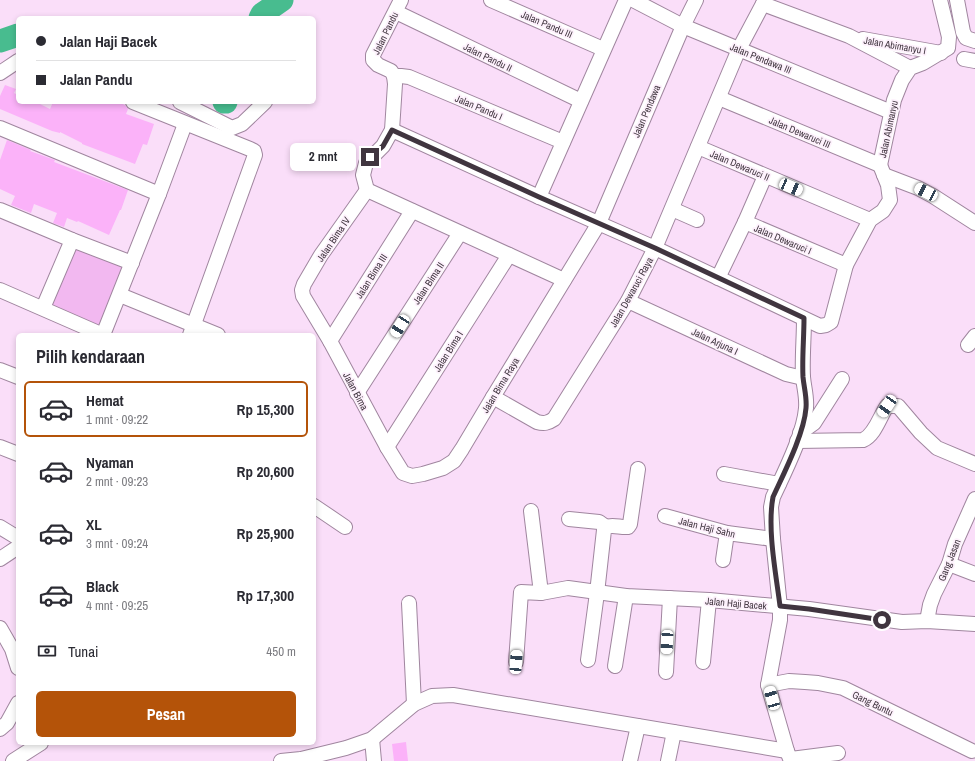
<!DOCTYPE html>
<html lang="id">
<meta charset="utf-8">
<style>
body{margin:0;font-family:"Archivo Narrow",sans-serif;background:#f7f7f7;color:#2b2b33;height:100vh;display:flex;flex-direction:column;font-size:15px;white-space:nowrap}
*{box-sizing:border-box;margin:0}
p{font-size:13px;color:#7c7c81}
.icon{flex:none;width:22px;height:22px;fill:none;stroke:currentColor;stroke-width:2;stroke-linecap:round;stroke-linejoin:round}
.map{position:relative;flex:1;overflow:hidden}
.panel{position:absolute;left:16px;top:333px;width:300px;height:412px;display:flex;flex-direction:column;background:#fff;border-radius:6px;box-shadow:0 2px 6px #0003}
.panel>*{flex:none}
.guide{position:absolute;left:16px;top:16px;width:300px;height:88px;border-radius:6px;box-shadow:0 2px 6px #0003;display:grid;align-content:center;height:88px;padding:0 20px;background:#fff}
.end{position:absolute;width:18px;height:18px;margin:-9px;border:5px solid #40353f;background:#fff;box-shadow:0 0 0 2px #fff}
.from{border-radius:50%}
.bubble{position:absolute;height:28px;border-radius:6px;background:#fff;box-shadow:0 2px 6px #0003;font-size:13px;font-weight:700;line-height:28px;text-align:center}
.car{position:absolute;width:12px;height:24px;margin:-12px -6px;border-radius:5px;box-shadow:0 0 3px 1px #0007;background:linear-gradient(#fff 24%,#345 0 40%,#fff 0 76%,#345 0 86%,#fff 0)}
.guide b{display:flex;align-items:center;gap:14px;height:38px;font-size:15px}
.guide b+b{border-top:1px solid #e1e1e2}
.guide i{width:10px;height:10px;background:#2b2b33}
ul{padding:0;list-style:none}
li{display:flex;align-items:center;gap:12px;height:56px;margin:0 8px 6px;padding:0 12px;border:2px solid transparent;border-radius:6px}
li div{flex:1}
li b{display:block;font-size:15px}
li em{font-style:normal;font-weight:700}
li.active{border-color:#b45309}
li>.icon{width:36px;height:36px;stroke-width:1.5}
h2{padding:0 20px;font-size:18px;line-height:48px}
.pay{display:flex;align-items:center;gap:10px;height:44px;padding:0 20px;font-size:15px}
.pay p{margin-inline-start:auto}
.action{display:flex;gap:8px;margin-top:auto;padding:8px 20px}
.action a{flex:1;height:46px;border-radius:6px;background:#b45309;color:#fff;font-size:16px;font-weight:700;line-height:46px;text-align:center}
.map>svg:first-child{display:block}
.green{fill:#f2b8f0}
.lines{fill:none;stroke-linecap:round;stroke-linejoin:round}
.river{stroke:#48bc8f;stroke-width:23}
.building{fill:#fbb2f9}
.street-casing{stroke:#a0869f;stroke-width:16}
.street{stroke:#fff;stroke-width:14}
.route{stroke:#40353f;stroke-width:5}
.labels{text-anchor:middle;stroke-width:3.5;stroke-linejoin:round;paint-order:stroke}
.street-label{font-size:10px;fill:#40353f;stroke:#fdf1fc}
</style>
<div class="map">
<svg width="975" height="761" viewBox="0 0 975 761">
<rect width="100%" height="100%" fill="#fadef9"/>
<polygon class="green" points="74,245 125,265 100,330 48,306"/>
<g class="lines">
<g class="river">
<polyline points="260,18 262,14 282,0"/>
<polyline points="0,41 18,35"/>
<polyline points="224,102 226,102"/>
</g>
</g>
<g class="building">
<polygon points="5,85 16,89 14,93 18,95 18,102 36,102 50,109 53,102 118,102 125,105 128,109 126,114 154,124 147,145 143,144 135,164 82,144 82,143 60,132 60,133 52,131 0,109 0,96"/>
<polygon points="7,140 31,150 30,151 55,160 54,162 128,190 121,210 120,210 109,235 78,221 77,222 67,218 64,227 53,223 57,213 34,204 31,213 11,205 15,196 0,189 0,160"/>
<polygon points="406,742 408,761 394,761 392,744"/>
</g>
<g class="lines">
<defs>
<g id="street">
<polyline points="491,0 603,49"/>
<polyline points="633,0 683,26 891,112"/>
<polyline points="957,0 963,32 966,38 975,41"/>
<polyline points="763,4 849,36 910,68"/>
<polyline points="396,12 581,101"/>
<polyline points="863,39 941,53"/>
<polyline points="964,59 975,61"/>
<polyline points="0,73 18,61"/>
<polyline points="394,76 401,76 409,77 563,142"/>
<polyline points="719,98 880,165"/>
<polyline points="133,102 250,149 254,151 255,155 190,335"/>
<polyline points="180,102 232,128 242,124 265,102"/>
<polyline points="0,128 159,194"/>
<polyline points="392,130 539,197 655,248 820,326 826,325 831,322 846,265 870,220 883,211 890,200 888,185 880,165"/>
<polyline points="698,147 870,220"/>
<polyline points="880,165 894,100 902,80 910,68 923,63 948,48 949,37 940,0"/>
<polyline points="884,175 918,188 933,196 975,223"/>
<polyline points="765,176 745,222 846,265"/>
<polyline points="367,190 321,255 304,284 302,290 303,296 330,341 387,447 403,473 412,476 423,474 443,468 454,461 462,449 493,397 599,223 683,26 696,0"/>
<polyline points="367,190 363,175 366,163 383,146 392,130 395,84 394,76 391,71 378,65 373,60 373,55 401,0"/>
<polyline points="367,190 564,280"/>
<polyline points="539,197 626,0"/>
<polyline points="672,209 697,220"/>
<polyline points="0,210 72,240 132,263"/>
<polyline points="718,278 745,222"/>
<polyline points="0,290 103,335"/>
<polyline points="120,295 218,335"/>
<polyline points="628,301 786,374 803,378"/>
<polyline points="43,308 72,240"/>
<polyline points="103,335 159,194 185,124"/>
<polyline points="330,341 412,211"/>
<polyline points="968,345 975,336"/>
<polyline points="0,370 18,377"/>
<polyline points="357,393 460,233"/>
<path d="M493,397L537,422C544,424 548,423 554,419L628,301L655,248L739,49L765,0"/>
<polyline points="800,433 814,423 842,379"/>
<path d="M797,441L863,440C875,435 880,416 887,406H898L921,433L937,448L975,464"/>
<polyline points="0,447 18,454"/>
<polyline points="387,447 509,255"/>
<polyline points="724,474 779,484"/>
<polyline points="314,506 345,527"/>
<polyline points="531,511 541,593"/>
<polyline points="665,516 727,533 773,539"/>
<polyline points="569,519 599,522 606,527"/>
<polyline points="0,527 18,538"/>
<polyline points="0,559 18,547"/>
<polyline points="723,560 727,533"/>
<polyline points="949,564 975,574"/>
<polyline points="409,603 414,704"/>
<polyline points="927,621 930,605 934,594 949,564 955,544 975,499"/>
<polyline points="0,628 12,649 18,668"/>
<path d="M588,660L597,593L604,530L606,527C613,524 621,528 628,527L630,524L638,469"/>
<polyline points="516,662 521,592 541,593 568,588 626,596 709,600 809,609 902,622 927,621 975,624"/>
<polyline points="703,662 709,600"/>
<polyline points="615,666 626,596"/>
<polyline points="666,672 670,598"/>
<polyline points="768,685 789,681 805,682 818,683 843,688 972,751"/>
<polyline points="0,729 7,723 18,703"/>
<polyline points="372,739 374,761"/>
<polyline points="791,759 838,753"/>
<polyline points="13,761 41,743"/>
<polyline points="281,761 301,759 346,748 372,739 414,704 432,696 453,695 787,751"/>
<polyline points="630,761 638,726"/>
<polyline points="668,761 674,732"/>
<path d="M791,761L787,751L768,685L780,620V607L773,539L771,507L773,497C784,473 804,434 806,408C807,397 804,388 803,377C802,358 804,338 804,319"/>
</g>
</defs>
<use href="#street" class="street-casing"/>
<use href="#street" class="street"/>
</g>
<g class="lines">
<path class="route" d="M370,157L383,146L392,130L539,197L655,248L804,318C804,338 802,358 803,377C804,388 807,397 806,408C804,434 784,473 773,497C767,529 776,574 780,606L809,609L882,620"/>
</g>
<g class="labels">
<g class="street-label">
<text transform="translate(547 24) rotate(23)" y="4">Jalan Pandu III</text>
<text transform="translate(385 33) rotate(-64)" y="4">Jalan Pandu</text>
<text transform="translate(895 45) rotate(10)" y="4">Jalan Abimanyu I</text>
<text transform="translate(488 57) rotate(26)" y="4">Jalan Pandu II</text>
<text transform="translate(761 58) rotate(22)" y="4">Jalan Pendawa III</text>
<text transform="translate(479 107) rotate(23)" y="4">Jalan Pandu I</text>
<text transform="translate(646 111) rotate(-67)" y="4">Jalan Pendawa</text>
<text transform="translate(888 129) rotate(-78)" y="4">Jalan Abimanyu</text>
<text transform="translate(800 132) rotate(23)" y="4">Jalan Dewaruci III</text>
<text transform="translate(740 165) rotate(23)" y="4">Jalan Dewaruci II</text>
<text transform="translate(333 239) rotate(-56)" y="4">Jalan Bima IV</text>
<text transform="translate(783 239) rotate(23)" y="4">Jalan Dewaruci I</text>
<text transform="translate(371 276) rotate(-58)" y="4">Jalan Bima III</text>
<text transform="translate(428 283) rotate(-57)" y="4">Jalan Bima II</text>
<text transform="translate(631 292) rotate(-61)" y="4">Jalan Dewaruci Raya</text>
<text transform="translate(715 341) rotate(25)" y="4">Jalan Arjuna I</text>
<text transform="translate(448 351) rotate(-58)" y="4">Jalan Bima I</text>
<text transform="translate(500 385) rotate(-59)" y="4">Jalan Bima Raya</text>
<text transform="translate(356 391) rotate(62)" y="4">Jalan Bima</text>
<text transform="translate(707 527) rotate(14)" y="4">Jalan Haji Sahn</text>
<text transform="translate(949 560) rotate(-68)" y="4">Gang Jasan</text>
<text transform="translate(736 603) rotate(5)" y="4">Jalan Haji Bacek</text>
<text transform="translate(873 703) rotate(26)" y="4">Gang Buntu</text>
</g>
</g>
</svg>
<i class="end from" style="left:882px;top:620px"></i>
<i class="end" style="left:370px;top:157px"></i>
<div class="bubble" style="left:290px;top:143px;width:66px">2 mnt</div>
<i class="car" style="left:791px;top:187px;rotate:113deg"></i>
<i class="car" style="left:926px;top:192px;rotate:297deg"></i>
<i class="car" style="left:400px;top:326px;rotate:213deg"></i>
<i class="car" style="left:887px;top:406px;rotate:214deg"></i>
<i class="car" style="left:667px;top:642px;rotate:183deg"></i>
<i class="car" style="left:516px;top:662px;rotate:4deg"></i>
<i class="car" style="left:772px;top:698px;rotate:344deg"></i>
<div class="guide">
<b><i class="from"></i>Jalan Haji Bacek</b>
<b><i></i>Jalan Pandu</b>
</div>
<section class="panel">
<h2>Pilih kendaraan</h2>
<ul>
<li class="active"><svg class="icon" aria-label="car" viewBox="0 0 24 24"><path d="M5 17H2v-5l4-1 3-4h7l3 4 3 1v5h-3M9 17h6M6 11h13"/><circle cx="7" cy="17" r="2"/><circle cx="17" cy="17" r="2"/></svg><div><b>Hemat</b><p>1 mnt · 09:22</p></div><em>Rp 15,300</em></li>
<li><svg class="icon" aria-label="car" viewBox="0 0 24 24"><path d="M5 17H2v-5l4-1 3-4h7l3 4 3 1v5h-3M9 17h6M6 11h13"/><circle cx="7" cy="17" r="2"/><circle cx="17" cy="17" r="2"/></svg><div><b>Nyaman</b><p>2 mnt · 09:23</p></div><em>Rp 20,600</em></li>
<li><svg class="icon" aria-label="car" viewBox="0 0 24 24"><path d="M5 17H2v-5l4-1 3-4h7l3 4 3 1v5h-3M9 17h6M6 11h13"/><circle cx="7" cy="17" r="2"/><circle cx="17" cy="17" r="2"/></svg><div><b>XL</b><p>3 mnt · 09:24</p></div><em>Rp 25,900</em></li>
<li><svg class="icon" aria-label="car" viewBox="0 0 24 24"><path d="M5 17H2v-5l4-1 3-4h7l3 4 3 1v5h-3M9 17h6M6 11h13"/><circle cx="7" cy="17" r="2"/><circle cx="17" cy="17" r="2"/></svg><div><b>Black</b><p>4 mnt · 09:25</p></div><em>Rp 17,300</em></li>
</ul>
<div class="pay"><svg class="icon" aria-label="cash" viewBox="0 0 24 24"><path d="M3 7h18v10H3z"/><circle cx="12" cy="12" r="2"/></svg>Tunai<p>450 m</p></div>
<div class="action"><a>Pesan</a></div>
</section>
</div>
